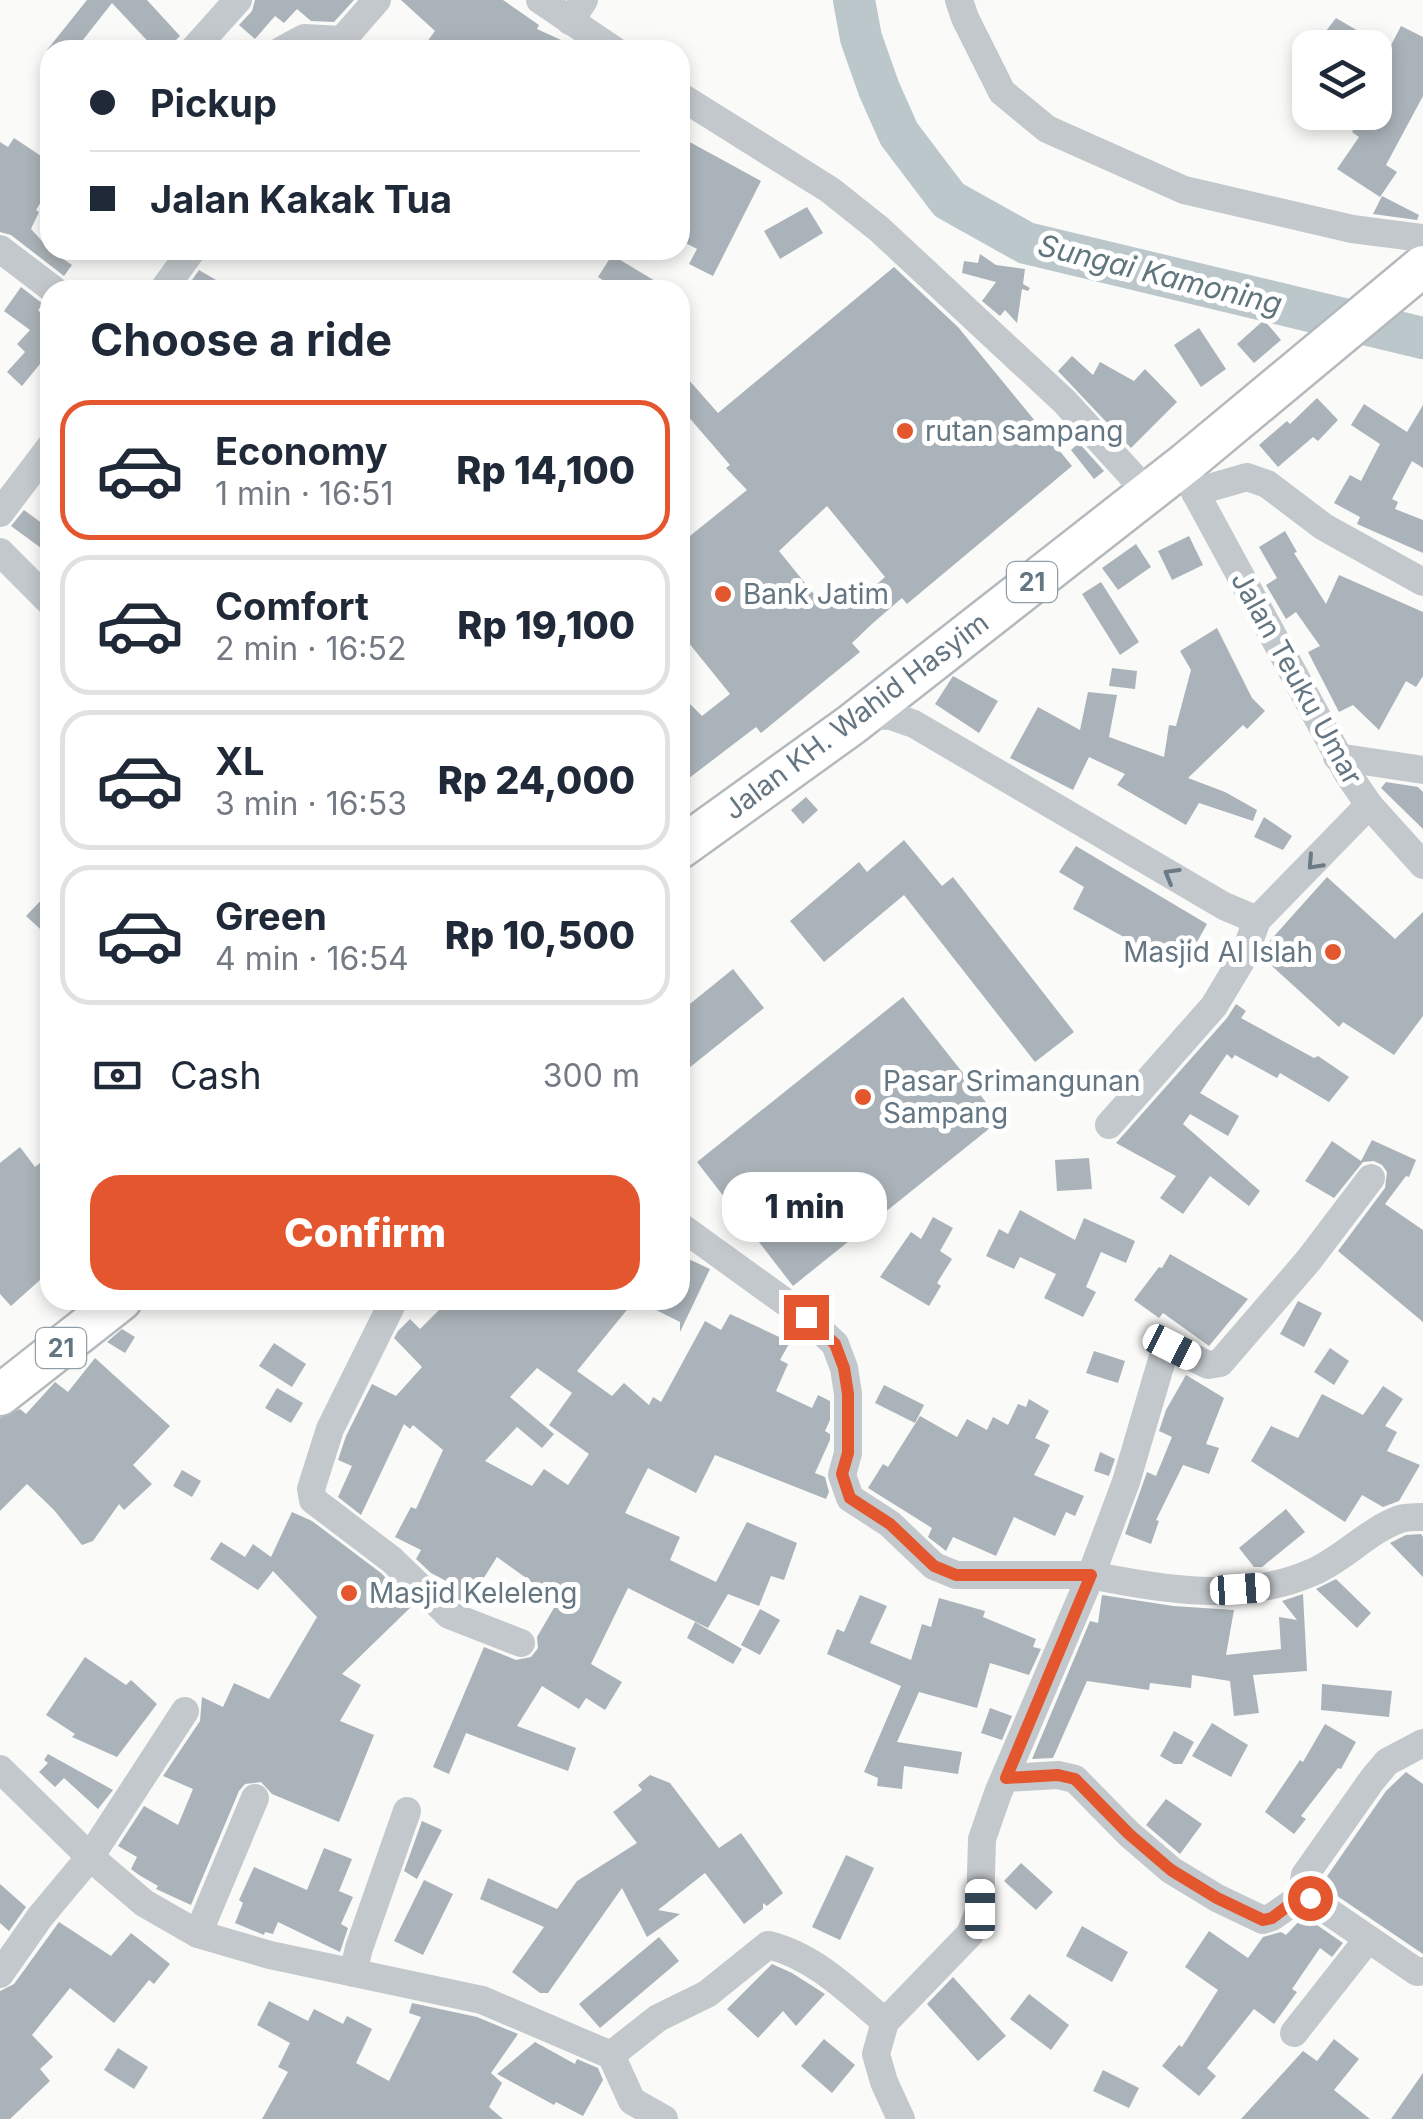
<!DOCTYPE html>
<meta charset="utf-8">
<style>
body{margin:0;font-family:Inter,sans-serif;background:#f2f2f3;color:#1f2937;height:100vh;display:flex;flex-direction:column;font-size:38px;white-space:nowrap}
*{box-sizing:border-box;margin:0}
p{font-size:32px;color:#747a83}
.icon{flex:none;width:55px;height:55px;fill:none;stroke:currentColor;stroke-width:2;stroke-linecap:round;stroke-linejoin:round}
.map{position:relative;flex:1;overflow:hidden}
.side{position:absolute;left:40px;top:280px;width:650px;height:1030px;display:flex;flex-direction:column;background:#fff;border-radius:30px;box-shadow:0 5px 15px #0003}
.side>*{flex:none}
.guide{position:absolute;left:40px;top:40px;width:650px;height:220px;border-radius:30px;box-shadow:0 5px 15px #0003;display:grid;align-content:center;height:220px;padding:0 50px;background:#fff}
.controls{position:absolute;left:1292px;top:30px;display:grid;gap:20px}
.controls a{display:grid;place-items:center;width:100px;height:100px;border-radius:20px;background:#fff;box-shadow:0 5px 15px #0003;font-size:50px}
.end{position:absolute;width:45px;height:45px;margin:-22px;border:12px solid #e4572e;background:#fff;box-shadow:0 0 0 5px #fff}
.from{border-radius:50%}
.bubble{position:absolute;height:70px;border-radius:30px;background:#fff;box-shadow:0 5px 15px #0003;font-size:32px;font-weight:800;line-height:70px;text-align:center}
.car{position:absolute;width:30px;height:60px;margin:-30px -15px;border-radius:12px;box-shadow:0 0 8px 2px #0007;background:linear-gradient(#fff 24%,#345 0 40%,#fff 0 76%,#345 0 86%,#fff 0)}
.guide b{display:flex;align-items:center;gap:35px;height:95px;font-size:38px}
.guide b+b{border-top:2px solid #e0e1e3}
.guide i{width:25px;height:25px;background:#1f2937}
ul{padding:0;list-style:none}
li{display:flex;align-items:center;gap:30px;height:140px;margin:0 20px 15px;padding:0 30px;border:5px solid #e0e1e3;border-radius:30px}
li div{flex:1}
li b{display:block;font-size:38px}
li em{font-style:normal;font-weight:800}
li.on{border-color:#e4572e}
li>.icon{width:90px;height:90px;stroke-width:1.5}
h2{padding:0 50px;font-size:45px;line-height:120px}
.pay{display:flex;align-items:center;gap:25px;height:110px;padding:0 50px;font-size:38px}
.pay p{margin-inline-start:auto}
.primary-button{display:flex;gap:20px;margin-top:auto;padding:20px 50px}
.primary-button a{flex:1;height:115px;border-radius:30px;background:#e4572e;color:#fff;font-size:40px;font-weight:800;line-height:115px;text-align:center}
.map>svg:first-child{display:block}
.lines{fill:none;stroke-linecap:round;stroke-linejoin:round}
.river{stroke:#bbc7cb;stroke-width:42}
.building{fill:#aab3b9;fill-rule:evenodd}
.highway-casing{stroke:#b4b9bd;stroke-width:45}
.minor{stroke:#c3c8cc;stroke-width:28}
.highway{stroke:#fff;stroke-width:40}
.oneway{stroke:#6a7a87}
.route{stroke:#e4572e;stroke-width:12}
.poi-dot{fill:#e4572e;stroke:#fff;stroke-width:4}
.labels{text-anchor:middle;stroke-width:10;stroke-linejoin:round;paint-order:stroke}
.shield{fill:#fff;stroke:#939fa8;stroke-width:2.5}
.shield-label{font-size:25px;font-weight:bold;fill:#657683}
.poi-label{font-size:28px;fill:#657683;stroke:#fff;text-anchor:start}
.street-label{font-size:28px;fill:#657683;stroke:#fff}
.water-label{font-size:30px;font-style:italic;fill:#60757c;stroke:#fff}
</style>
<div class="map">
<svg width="1423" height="2119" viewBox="0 0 1423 2119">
<rect width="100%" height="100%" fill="#fafaf8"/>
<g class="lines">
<polyline class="river" points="854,0 861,38 879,89 899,134 949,200 1026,243 1423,338"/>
</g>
<g class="building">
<polygon points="87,0 147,0 180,36 166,50 156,50 112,3 75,50 47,50"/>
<polygon points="255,0 354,0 334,22 311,21 297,9 284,23 275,16 255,39 239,25 252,11"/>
<polygon points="401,0 503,0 539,25 537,29 583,50 421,50 435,31"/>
<polygon points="1336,18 1389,49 1401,26 1423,37 1423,96 1386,165 1397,172 1380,197 1337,169 1359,137 1352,132 1365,112 1375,112 1375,48 1313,48"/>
<polygon points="14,138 50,162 50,187 36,210 39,212 31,229 50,250 72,265 64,276 11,235 0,232 0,142 8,147"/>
<polygon points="686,140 761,181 713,276 689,264 697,249 680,240 680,151"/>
<polygon points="1382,196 1419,215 1417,220 1373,214"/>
<polygon points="807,207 823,233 780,259 764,231"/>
<polygon points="980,254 996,265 1025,269 1023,284 1030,288 1028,291 1022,289 1017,323 1005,310 1000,316 982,301 996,282 962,273 964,261 978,263"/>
<polygon points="612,255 670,290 618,290 598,277"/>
<path d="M894,267L958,327L1072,466L907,604L902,598L873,623L852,643L860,652L761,733L756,727L680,785V694L702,716L730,694L680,632V544L747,490L726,468L730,465L680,407V370L718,413ZM827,506L885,577L857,601L844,586L822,604L779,551Z"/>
<polygon points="199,270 233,290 185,290"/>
<polygon points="21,287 43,304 38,310 43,315 50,307 50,373 40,364 22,386 7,372 25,352 17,344 30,330 4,311"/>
<polygon points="1264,320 1281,340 1254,363 1237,344"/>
<polygon points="1199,328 1226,369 1201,387 1174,345"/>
<polygon points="1072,356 1093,375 1100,362 1134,381 1145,369 1177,402 1131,448 1058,371"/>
<polygon points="1317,398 1338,420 1318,441 1313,437 1278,467 1259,445 1287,421 1290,424"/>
<polygon points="1364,404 1407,432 1423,405 1423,468 1412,461 1392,499 1398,502 1395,509 1423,520 1423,553 1357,524 1360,517 1334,503 1350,475 1361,481 1380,444 1351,425"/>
<polygon points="1079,443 1104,471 1094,479 1071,450"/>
<polygon points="24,510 50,529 50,535 41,548 11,526"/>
<polygon points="1285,531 1297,552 1294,553 1326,604 1339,575 1423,612 1423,676 1416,687 1406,681 1379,730 1353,705 1339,712 1308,652 1320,646 1296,612 1286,619 1266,585 1277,578 1259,547"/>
<polygon points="1189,536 1203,565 1172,580 1158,551"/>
<polygon points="1136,544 1151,567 1118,590 1102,568"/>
<polygon points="1101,582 1139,642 1120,655 1082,594"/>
<polygon points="1217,628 1252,698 1265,711 1247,729 1243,725 1188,778 1225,792 1257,810 1253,821 1199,803 1186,825 1117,785 1125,774 1089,757 1073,790 1010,758 1038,707 1080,730 1088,692 1117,695 1109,737 1164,757 1169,725 1176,726 1191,670 1180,651"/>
<polygon points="1112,668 1137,671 1135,689 1109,686"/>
<polygon points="953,676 998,701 979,733 935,704"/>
<polygon points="1386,782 1418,787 1423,792 1423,829 1381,788"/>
<polygon points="806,797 818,810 803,824 791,810"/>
<polygon points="1264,817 1292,836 1283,850 1254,837"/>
<polygon points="904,840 942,886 953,877 1074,1032 1035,1062 904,895 824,962 790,921 859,862 867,872"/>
<polygon points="1076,846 1207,924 1182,969 1073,909 1084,887 1059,872"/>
<polygon points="1327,877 1395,939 1423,912 1423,1016 1394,1055 1343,1022 1339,1027 1262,957 1267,944"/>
<polygon points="50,891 50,938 26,916"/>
<polygon points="733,969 764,1008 689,1068 680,1057 680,1012"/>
<polygon points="903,997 1000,1120 793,1286 697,1162"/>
<polygon points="1236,1004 1246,1011 1241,1018 1314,1058 1318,1056 1349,1077 1329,1102 1280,1073 1277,1078 1235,1055 1232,1059 1227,1054 1200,1093 1239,1116 1228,1136 1190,1114 1183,1124 1260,1191 1249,1206 1210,1176 1183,1214 1160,1198 1176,1176 1116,1143 1227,1018"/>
<polygon points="1372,1140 1416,1160 1409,1177 1406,1176 1385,1204 1423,1230 1423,1322 1338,1251 1385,1188 1387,1172 1382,1165 1374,1161 1363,1162 1334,1198 1305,1181 1332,1141 1361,1161"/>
<polygon points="20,1147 35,1167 50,1155 50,1271 11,1306 0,1294 0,1163"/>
<polygon points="1089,1158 1092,1189 1057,1191 1055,1160"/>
<polygon points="1020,1210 1075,1240 1084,1218 1135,1241 1126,1263 1101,1252 1086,1287 1096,1292 1083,1317 1044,1298 1056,1274 1020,1257 1014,1269 986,1256 999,1229 1008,1234"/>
<polygon points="933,1217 953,1228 940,1251 952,1259 937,1283 941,1286 929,1306 880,1277 911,1232 921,1239"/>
<polygon points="1170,1254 1248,1299 1209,1346 1163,1313 1159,1318 1134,1300 1159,1267 1162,1268"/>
<polygon points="680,1255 710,1269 680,1332 680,1322 636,1300 680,1300"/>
<path d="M449,1300H635L577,1371L612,1396L624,1383L649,1405L653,1397L661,1402L705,1321L721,1330L730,1314L790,1342L780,1360L788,1364L776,1391L812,1408L818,1395L830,1401V1420L825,1431L830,1434V1440L815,1473L825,1477L829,1492L826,1499L715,1455L696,1493L648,1468L625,1513L680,1537L670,1560L716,1582L747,1522L797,1543L784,1580L771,1576L759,1606L728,1594L708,1628L628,1588L591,1664L622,1682L605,1710L586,1698L579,1709L542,1686L517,1726L576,1748L568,1771L466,1733L449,1774L433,1767L484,1647L516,1660L531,1657L538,1648L537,1637L558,1601L497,1557L468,1603L459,1600L449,1591L452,1584L431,1573L416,1559L421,1550L395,1537L411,1507L416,1509L443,1450L413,1425L410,1429L404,1424L361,1515L338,1497L352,1466L338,1460L346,1436L372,1384L396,1396L422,1367L394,1338L398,1331L410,1319L420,1329ZM537,1368L572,1393L549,1425L589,1454L568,1485L544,1469L532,1486L485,1461L517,1427L542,1448L554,1434L510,1397Z"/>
<polygon points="1298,1301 1322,1313 1304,1347 1280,1334"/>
<polygon points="122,1329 135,1337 125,1353 107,1342"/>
<polygon points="274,1343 306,1364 292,1387 259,1366"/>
<polygon points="1330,1348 1349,1361 1334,1385 1314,1372"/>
<polygon points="1094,1351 1125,1361 1118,1383 1086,1373"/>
<polygon points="95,1358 170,1426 133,1465 152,1484 124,1510 119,1504 93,1541 82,1545 54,1510 27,1484 0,1511 0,1418 20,1409 26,1414 55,1382 68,1392"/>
<polygon points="1186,1375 1224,1398 1206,1444 1219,1448 1209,1474 1183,1465 1156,1520 1159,1521 1151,1544 1125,1534 1147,1472 1156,1476 1172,1437 1159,1431 1166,1410"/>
<polygon points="884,1385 924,1405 915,1423 875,1403"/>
<polygon points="1383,1386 1403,1399 1385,1426 1397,1432 1387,1451 1420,1465 1399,1501 1383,1507 1362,1495 1345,1522 1251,1461 1271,1426 1298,1438 1322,1394 1363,1415"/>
<polygon points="277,1388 303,1403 291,1423 265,1408"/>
<polygon points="1029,1399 1049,1411 1035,1438 1050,1445 1034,1475 1084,1496 1075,1516 1066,1512 1055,1536 1014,1517 996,1556 953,1537 946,1551 928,1537 932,1528 868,1488 883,1464 888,1467 920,1416 957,1437 967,1419 987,1430 993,1417 1008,1425 1018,1404 1026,1407"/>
<polygon points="1100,1452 1115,1459 1109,1476 1094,1471"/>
<polygon points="182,1470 201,1481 192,1497 173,1486"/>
<polygon points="1286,1509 1305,1532 1262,1567 1254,1567 1239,1548"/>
<polygon points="292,1512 312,1521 381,1573 413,1605 342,1674 361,1685 340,1721 374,1735 339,1822 272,1794 261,1782 245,1784 239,1791 191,1905 156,1889 158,1886 139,1875 131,1869 137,1857 118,1846 144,1806 178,1825 193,1789 163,1776 200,1721 202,1697 223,1707 234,1683 269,1699 317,1617 273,1571 258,1590 210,1559 221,1542 245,1557 253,1544 271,1557"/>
<polygon points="1421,1534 1423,1537 1423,1577 1390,1543 1406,1535"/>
<polygon points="1336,1579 1371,1613 1357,1628 1316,1589"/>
<polygon points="1303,1594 1307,1671 1253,1675 1259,1713 1234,1716 1230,1681 1192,1675 1191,1688 1150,1683 1149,1690 1087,1681 1053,1758 1032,1759 1090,1621 1098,1623 1102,1595 1173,1606 1234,1610 1226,1655 1281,1649 1279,1617 1297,1620 1282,1601"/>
<polygon points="860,1595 887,1606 870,1643 911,1660 922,1624 931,1627 939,1598 985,1611 983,1617 1036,1639 1033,1647 1041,1649 1029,1675 990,1663 977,1708 919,1692 897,1742 962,1752 958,1774 904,1766 902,1789 877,1786 878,1778 864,1772 901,1686 827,1654 837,1629 844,1632"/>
<polygon points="760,1609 780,1620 760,1655 741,1645"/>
<polygon points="695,1622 742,1649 733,1664 687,1638"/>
<polygon points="85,1657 126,1685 131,1680 157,1704 117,1757 72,1737 75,1734 46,1715"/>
<polygon points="1322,1684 1392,1691 1389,1717 1321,1710"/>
<polygon points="990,1708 1012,1716 1002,1740 981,1733"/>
<polygon points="1212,1723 1248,1745 1231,1777 1192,1756"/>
<polygon points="1325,1724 1356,1742 1341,1769 1338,1768 1301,1816 1306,1819 1294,1834 1265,1812 1300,1760 1303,1762"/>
<polygon points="1174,1731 1194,1742 1182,1764 1174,1764 1160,1756"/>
<polygon points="48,1754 113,1790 98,1809 64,1778 55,1787 39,1772 48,1763 44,1760"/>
<polygon points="1406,1772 1423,1784 1423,1954 1321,1885 1386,1791"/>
<polygon points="650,1775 670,1783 719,1848 741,1833 783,1893 767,1906 763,1903 763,1909 744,1924 705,1873 658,1910 680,1914 647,1937 622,1888 548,1993 540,1993 512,1972 544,1927 480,1899 488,1878 557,1909 577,1881 637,1843 613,1812 642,1790 638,1785"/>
<polygon points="1166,1799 1202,1824 1180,1854 1146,1825"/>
<polygon points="422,1821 442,1830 417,1879 404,1871"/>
<polygon points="324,1848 352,1859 339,1891 353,1897 341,1924 348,1928 340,1952 278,1922 273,1934 265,1932 264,1935 235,1923 243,1903 239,1900 254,1867 307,1890"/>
<polygon points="846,1855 874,1868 840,1940 812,1927"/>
<polygon points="1021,1863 1053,1892 1036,1910 1004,1881"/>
<polygon points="424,1880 453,1894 423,1955 394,1941"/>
<polygon points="0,1884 26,1907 9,1931 0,1923"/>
<polygon points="1304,1916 1343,1943 1332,1957 1320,1948 1292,1989 1297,1992 1274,2024 1254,2009 1207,2068 1216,2076 1199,2096 1162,2066 1179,2045 1182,2047 1218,1990 1185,1967 1209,1931 1248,1958 1263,1937 1281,1932 1286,1935"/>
<polygon points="59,1922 111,1956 131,1933 170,1964 154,1984 149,1980 114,2023 70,1988 32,2035 53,2057 40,2069 50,2081 10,2119 0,2119 0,1991 14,1984"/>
<polygon points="1082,1926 1128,1952 1112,1982 1066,1956"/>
<polygon points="659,1937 679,1961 600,2028 579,2004"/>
<polygon points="772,1964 792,1973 825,1994 796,2026 783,2011 758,2038 727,2009"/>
<polygon points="953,1977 1006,2036 978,2061 927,2004"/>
<polygon points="1029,1994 1069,2025 1051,2050 1010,2019"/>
<polygon points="269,2001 308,2021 314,2009 343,2024 347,2016 372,2029 356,2063 389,2081 421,2017 409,2013 412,2003 477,2017 518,2034 491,2073 502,2083 489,2107 503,2119 262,2119 288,2072 278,2067 290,2043 257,2025"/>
<polygon points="824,2039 855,2065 832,2093 801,2066"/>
<polygon points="1334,2039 1359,2059 1334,2090 1370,2119 1241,2119 1303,2051 1317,2061"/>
<polygon points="535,2042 575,2064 577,2059 598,2068 603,2080 583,2116 556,2102 554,2105 497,2074"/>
<polygon points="118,2048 148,2067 134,2089 104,2070"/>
<polygon points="1103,2070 1139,2088 1129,2108 1093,2091"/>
<polygon points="1423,2073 1423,2119 1391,2119"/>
</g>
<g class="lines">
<defs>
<g id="highway">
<polyline points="680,848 851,725 1186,463 1423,266"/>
<polyline points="0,1395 121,1300"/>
</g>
</defs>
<use href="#highway" class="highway-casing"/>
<g class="minor">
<polyline points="540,0 614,50"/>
<polyline points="959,0 965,18 1002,92 1047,129 1184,190 1352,229 1423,238"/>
<polyline points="570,21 584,0"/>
<polyline points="193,50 238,0"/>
<polyline points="282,50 304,38 342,40 377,0"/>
<polyline points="680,96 830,190 879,229 1065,402 1147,492"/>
<polyline points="0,249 54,290"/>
<polyline points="163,290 192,250"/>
<polyline points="1186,463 1195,492 1348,774 1369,805 1423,865"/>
<polyline points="1195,492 1247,477 1267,484 1324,527 1423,582"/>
<polyline points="0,513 50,447"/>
<polyline points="0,552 50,602"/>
<polyline points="863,715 891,716 914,724 1224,906 1257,920"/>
<polyline points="1337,757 1423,770"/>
<polyline points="1109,1125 1214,1006 1244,956 1257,920 1369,805"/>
<path d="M1371,1178L1308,1261L1220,1363L1208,1365L1172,1347L1164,1353L1126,1482L1091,1575C1163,1590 1244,1603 1313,1572C1343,1559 1369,1530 1400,1519C1406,1517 1416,1517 1423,1517"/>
<polyline points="680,1226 806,1317 835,1344 844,1368 848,1394 848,1453 842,1475 850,1498 890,1524 934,1566 956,1575 1091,1575 998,1793 982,1839 980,1909 970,1934 885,2022 876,2054 884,2082 901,2119"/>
<polyline points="394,1300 330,1429 311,1489 313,1500 392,1560 449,1615 521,1643"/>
<polyline points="0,1769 90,1857 144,1903 198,1934 270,1955 482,2000 611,2055 632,2101 664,2119"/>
<polyline points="1006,1778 1058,1775 1075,1779 1129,1834 1171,1870 1217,1898 1263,1920 1272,1917 1301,1897 1310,1899 1417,1972 1423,1971"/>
<polyline points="1301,1897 1305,1875 1372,1780 1387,1762 1423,1743"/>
<polyline points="198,1934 255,1798"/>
<polyline points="353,1973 359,1948 407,1811"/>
<polyline points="0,1974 40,1917 90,1857 185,1711"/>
<polyline points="1294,2033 1368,1939"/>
<path d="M611,2055L658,2018L707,1994L768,1945C813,1955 851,1993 885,2022"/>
</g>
<use href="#highway" class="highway"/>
</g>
<defs><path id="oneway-chevron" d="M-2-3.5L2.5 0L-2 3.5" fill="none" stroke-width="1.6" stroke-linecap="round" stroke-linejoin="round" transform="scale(2.5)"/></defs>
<g class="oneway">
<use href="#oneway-chevron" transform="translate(1314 863) rotate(133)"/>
<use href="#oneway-chevron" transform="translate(1171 875) rotate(-150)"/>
</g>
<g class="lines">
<polyline class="route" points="806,1317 835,1344 844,1368 848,1394 848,1453 842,1474 850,1498 890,1524 934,1566 956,1575 1091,1575 1006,1778 1058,1775 1075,1779 1129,1834 1171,1870 1217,1898 1263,1920 1272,1918 1301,1896 1310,1898"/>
</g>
<g class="poi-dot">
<circle cx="905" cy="431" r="10"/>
<circle cx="723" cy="594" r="10"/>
<circle cx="1333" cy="952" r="10"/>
<circle cx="863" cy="1097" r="10"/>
<circle cx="349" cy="1593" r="10"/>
</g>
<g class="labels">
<g class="shield">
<rect x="1007" y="562" width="50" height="40" rx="8"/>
<rect x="36" y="1328" width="50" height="40" rx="8"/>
</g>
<g class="shield-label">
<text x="1032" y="591">21</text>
<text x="61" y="1357">21</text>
</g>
<g class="poi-label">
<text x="925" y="441">rutan sampang</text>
<text x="743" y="604">Bank Jatim</text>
<text x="1313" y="962" text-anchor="end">Masjid Al Islah</text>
<text x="883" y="1091">Pasar Srimangunan<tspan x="883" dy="32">Sampang</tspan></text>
<text x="369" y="1603">Masjid Keleleng</text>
</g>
<g class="street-label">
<text transform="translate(1297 678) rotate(61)" y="10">Jalan Teuku Umar</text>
<text transform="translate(856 716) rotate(-37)" y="10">Jalan KH. Wahid Hasyim</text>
</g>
<g class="water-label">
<text transform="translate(1160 275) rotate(14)" y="10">Sungai Kamoning</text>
</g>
</g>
</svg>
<div class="controls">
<a><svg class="icon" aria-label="layers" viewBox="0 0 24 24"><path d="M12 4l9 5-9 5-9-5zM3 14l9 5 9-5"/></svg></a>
</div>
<i class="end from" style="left:1310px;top:1898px"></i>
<i class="end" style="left:806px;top:1317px"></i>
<div class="bubble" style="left:722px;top:1172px;width:165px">1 min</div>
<i class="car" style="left:1172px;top:1347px;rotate:117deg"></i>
<i class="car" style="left:1240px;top:1589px;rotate:86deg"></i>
<i class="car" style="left:980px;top:1909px;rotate:0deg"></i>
<div class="guide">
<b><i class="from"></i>Pickup</b>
<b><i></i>Jalan Kakak Tua</b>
</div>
<section class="side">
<h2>Choose a ride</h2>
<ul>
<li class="on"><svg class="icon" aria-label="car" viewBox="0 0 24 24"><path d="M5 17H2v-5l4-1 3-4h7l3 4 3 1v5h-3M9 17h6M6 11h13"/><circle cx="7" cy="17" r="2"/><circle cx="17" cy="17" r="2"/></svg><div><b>Economy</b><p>1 min · 16:51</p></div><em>Rp 14,100</em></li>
<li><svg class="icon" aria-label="car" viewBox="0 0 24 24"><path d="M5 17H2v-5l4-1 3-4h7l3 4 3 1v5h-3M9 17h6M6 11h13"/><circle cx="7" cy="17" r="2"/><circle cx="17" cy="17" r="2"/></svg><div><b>Comfort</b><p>2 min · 16:52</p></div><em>Rp 19,100</em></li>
<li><svg class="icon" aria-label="car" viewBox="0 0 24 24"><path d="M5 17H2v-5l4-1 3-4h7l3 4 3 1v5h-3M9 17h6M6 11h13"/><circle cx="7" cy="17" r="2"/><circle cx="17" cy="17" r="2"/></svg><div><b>XL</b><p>3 min · 16:53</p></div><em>Rp 24,000</em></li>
<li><svg class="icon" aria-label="car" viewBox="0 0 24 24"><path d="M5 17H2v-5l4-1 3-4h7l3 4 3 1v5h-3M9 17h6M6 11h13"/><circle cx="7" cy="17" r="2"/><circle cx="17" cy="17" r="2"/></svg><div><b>Green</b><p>4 min · 16:54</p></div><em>Rp 10,500</em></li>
</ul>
<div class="pay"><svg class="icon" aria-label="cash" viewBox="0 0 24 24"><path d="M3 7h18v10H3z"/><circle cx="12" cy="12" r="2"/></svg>Cash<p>300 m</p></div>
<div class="primary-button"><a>Confirm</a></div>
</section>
</div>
